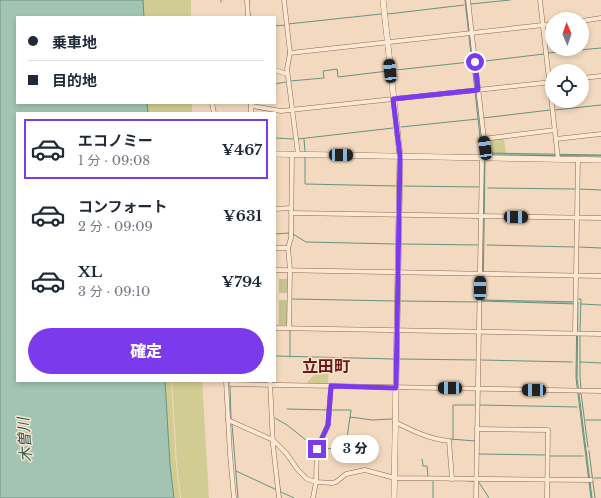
<!DOCTYPE html>
<html lang="ja">
<meta charset="utf-8">
<style>
body{margin:0;font-family:"Libre Baskerville","Noto Sans JP",serif;background:#f6f6f7;color:#1f2937;height:100vh;display:flex;flex-direction:column;font-size:15px;white-space:nowrap}
*{box-sizing:border-box;margin:0}
p{font-size:13px;color:#747a83}
.icon{flex:none;width:22px;height:22px;fill:none;stroke:currentColor;stroke-width:2;stroke-linecap:round;stroke-linejoin:round}
.map{position:relative;flex:1;overflow:hidden}
.side{position:absolute;left:16px;top:112px;width:260px;height:270px;display:flex;flex-direction:column;background:#fff;border-radius:0px;box-shadow:0 2px 6px #0003}
.side>*{flex:none}
.banner{position:absolute;left:16px;top:16px;width:260px;height:88px;border-radius:0px;box-shadow:0 2px 6px #0003;display:grid;align-content:center;height:88px;padding:0 12px;background:#fff}
.needle{width:26px;rotate:358deg}
.controls{position:absolute;left:545px;top:12px;display:grid;gap:8px}
.controls a{display:grid;place-items:center;width:44px;height:44px;border-radius:50%;background:#fff;box-shadow:0 2px 6px #0003;font-size:20px}
.end{position:absolute;width:18px;height:18px;margin:-9px;border:5px solid #7c3aed;background:#fff;box-shadow:0 0 0 2px #fff}
.from{border-radius:50%}
.bubble{position:absolute;height:28px;border-radius:14px;background:#fff;box-shadow:0 2px 6px #0003;font-size:13px;font-weight:800;line-height:28px;text-align:center}
.car{position:absolute;width:12px;height:24px;margin:-12px -6px;border-radius:5px;box-shadow:0 0 3px 1px #0007;background:linear-gradient(#222 24%,#8ab4d8 0 40%,#222 0 76%,#8ab4d8 0 86%,#222 0)}
.banner b{display:flex;align-items:center;gap:14px;height:38px;font-size:15px}
.banner b+b{border-top:1px solid #e0e1e3}
.banner i{width:10px;height:10px;background:#1f2937}
ul{padding:7px 0 0;list-style:none}
li{display:flex;align-items:center;gap:12px;height:60px;margin:0 8px 6px;padding:0 4px;border:2px solid transparent;border-radius:0px}
li div{flex:1}
li b{display:block;font-size:15px}
li em{font-style:normal;font-weight:800}
li.on{border-color:#7c3aed}
li>.icon{width:36px;height:36px;stroke-width:1.5}
.action{display:flex;gap:8px;margin-top:auto;padding:8px 12px}
.action a{flex:1;height:46px;border-radius:24px;background:#7c3aed;color:#fff;font-size:16px;font-weight:800;line-height:46px;text-align:center}
.map>svg:first-child{display:block}
.green{fill:#d1cc92}
.cemetery{fill:#c5c192}
.water{fill:#a3c4b3;stroke:#699380}
.lines{fill:none;stroke-linecap:round;stroke-linejoin:round}
.stream{stroke:#699380;stroke-width:1}
.street-casing{stroke:#8d6855;stroke-width:5}
.secondary-casing{stroke:#6e4939;stroke-width:6}
.street{stroke:#fce8d3;stroke-width:4}
.secondary{stroke:#fce8d3;stroke-width:5.5}
.route{stroke:#7c3aed;stroke-width:5}
.labels{text-anchor:middle;stroke-width:3;stroke-linejoin:round;paint-order:stroke}
.water-label{font-size:15px;font-style:italic;fill:#295c4f;stroke:#f9e5cf}
.quarter-label{font-size:16px;font-weight:bold;fill:#6c1716;stroke:#f9e5cf}
</style>
<div class="map">
<svg width="601" height="498" viewBox="0 0 601 498">
<rect width="100%" height="100%" fill="#f2d9bf"/>
<g class="green">
<rect x="143" y="0" width="48" height="17"/>
<polygon points="147,103 192,103 192,113 148,113"/>
<polygon points="504,138 506,154 486,153 485,140"/>
<polygon points="319,358 329,358 328,385 307,385 307,382 314,375"/>
<polygon points="165,381 171,381 176,465 180,498 174,498 170,465"/>
<polygon points="172,381 202,381 209,498 181,498 177,465"/>
</g>
<g class="cemetery">
<polygon points="279,279 289,279 288,293 279,293"/>
<rect x="279" y="300" width="9" height="25"/>
</g>
<g class="water">
<polygon points="0,0 143,0 144,17 17,17 17,103 147,103 148,113 17,113 17,381 165,381 170,465 174,498 0,498"/>
<polygon points="465,0 466,0 484,155 482,155"/>
<polygon points="486,153 601,155 601,156 487,155"/>
<polygon points="484,159 485,159 483,300 578,302 577,378 592,498 591,498 576,378 577,304 481,301"/>
</g>
<g class="lines">
<g class="stream">
<polyline points="221,0 221,2"/>
<polyline points="249,0 250,17"/>
<polyline points="471,4 510,0"/>
<polyline points="388,14 464,5"/>
<polyline points="288,24 381,14"/>
<polyline points="275,26 285,25"/>
<polyline points="548,53 601,48"/>
<polyline points="477,62 544,54"/>
<polyline points="396,70 470,62"/>
<polyline points="290,81 324,78 323,71 337,69 338,77 388,71"/>
<polyline points="275,84 286,82"/>
<polyline points="555,110 601,105"/>
<polyline points="483,118 550,110"/>
<polyline points="401,127 478,119"/>
<polyline points="275,138 293,139"/>
<polyline points="298,139 393,128"/>
<polyline points="304,139 305,152"/>
<polyline points="305,157 305,184 396,186"/>
<polyline points="404,186 479,187"/>
<polyline points="488,188 575,189"/>
<polyline points="580,189 601,190"/>
<polyline points="275,234 289,233"/>
<polyline points="293,234 306,242 395,244"/>
<polyline points="402,244 480,245"/>
<polyline points="487,245 574,247"/>
<polyline points="578,247 601,248"/>
<polyline points="292,299 395,301"/>
<polyline points="578,299 581,299 580,331"/>
<polyline points="401,301 477,302"/>
<polyline points="581,304 601,305"/>
<polyline points="580,336 580,376 581,389"/>
<polyline points="275,356 394,359"/>
<polyline points="290,357 290,330"/>
<polyline points="400,359 477,360"/>
<polyline points="481,360 572,362"/>
<polyline points="580,362 601,363"/>
<polyline points="230,386 231,419"/>
<polyline points="581,393 588,447"/>
<polyline points="480,405 577,407"/>
<polyline points="287,409 328,410"/>
<polyline points="332,410 351,410 350,417"/>
<polyline points="275,418 287,425 315,447"/>
<polyline points="586,420 601,420"/>
<polyline points="232,424 238,498"/>
<polyline points="450,439 475,441"/>
<polyline points="453,440 453,405 475,405"/>
<polyline points="320,449 342,448 346,445 350,417 372,420 392,419"/>
<polyline points="589,451 595,498"/>
<polyline points="479,454 546,455"/>
<polyline points="550,456 583,456"/>
<polyline points="422,459 423,466 427,466 428,476"/>
<polyline points="236,471 277,490"/>
<polyline points="278,473 281,498"/>
<polyline points="594,478 601,478"/>
<polyline points="468,481 475,481"/>
<polyline points="478,481 489,498"/>
<polyline points="281,492 294,498"/>
<polyline points="433,498 433,481"/>
</g>
<defs>
<g id="street">
<polyline points="247,0 248,17"/>
<polyline points="284,0 290,53 287,69 298,154"/>
<polyline points="468,0 486,157"/>
<polyline points="540,0 558,159"/>
<polyline points="582,21 601,18"/>
<polyline points="290,53 552,24"/>
<polyline points="275,70 287,74"/>
<polyline points="582,78 601,76"/>
<polyline points="212,103 214,113"/>
<polyline points="252,106 281,111 552,82"/>
<polyline points="251,113 251,103"/>
<polyline points="483,139 555,130"/>
<polyline points="556,139 601,134"/>
<polyline points="275,209 291,208"/>
<polyline points="291,213 601,218"/>
<polyline points="275,248 288,248"/>
<polyline points="275,270 601,276"/>
<polyline points="275,328 601,334"/>
<polyline points="289,328 290,270 288,248 291,238 292,154"/>
<polyline points="575,333 578,159"/>
<polyline points="226,381 230,454 234,498"/>
<polyline points="270,381 273,445 279,498"/>
<polyline points="231,384 601,391"/>
<polyline points="228,420 273,440 286,453 298,470 307,479 316,482 332,483 336,482 346,474 365,470 395,478 591,480"/>
<path d="M395,422C413,431 429,439 449,441L452,479"/>
<polyline points="477,429 548,430 547,498"/>
<polyline points="313,498 316,482 317,449 328,425 331,386"/>
<polyline points="476,498 482,157"/>
</g>
<g id="secondary">
<polyline points="383,0 400,156 394,498"/>
<polyline points="275,154 601,160"/>
</g>
</defs>
<use href="#street" class="street-casing"/>
<use href="#secondary" class="secondary-casing"/>
<use href="#street" class="street"/>
<use href="#secondary" class="secondary"/>
</g>
<g class="lines">
<polyline class="route" points="317,449 328,425 331,386 396,388 400,156 393,99 478,90 475,62"/>
</g>
<g class="labels">
<g class="water-label">
<text transform="translate(25 440) rotate(-94)" y="5">木曽川</text>
</g>
<g class="quarter-label">
<text x="326" y="372">立田町</text>
</g>
</g>
</svg>
<div class="controls">
<a><svg class="needle" viewBox="-14 -14 28 28"><path d="M0-13l5 13h-10z" fill="#e53935"/><path d="M0 13l5-13h-10z" fill="#747a83"/></svg></a>
<a><svg class="icon" aria-label="locate" viewBox="0 0 24 24"><circle cx="12" cy="12" r="6"/><path d="M12 2v4M12 18v4M2 12h4M18 12h4"/></svg></a>
</div>
<i class="end from" style="left:475px;top:62px"></i>
<i class="end" style="left:317px;top:449px"></i>
<div class="bubble" style="left:331px;top:435px;width:48px">3 分</div>
<i class="car" style="left:390px;top:71px;rotate:354deg"></i>
<i class="car" style="left:485px;top:148px;rotate:352deg"></i>
<i class="car" style="left:341px;top:155px;rotate:91deg"></i>
<i class="car" style="left:516px;top:217px;rotate:91deg"></i>
<i class="car" style="left:480px;top:288px;rotate:1deg"></i>
<i class="car" style="left:450px;top:388px;rotate:271deg"></i>
<i class="car" style="left:534px;top:390px;rotate:271deg"></i>
<div class="banner">
<b><i class="from"></i>乗車地</b>
<b><i></i>目的地</b>
</div>
<section class="side">
<ul>
<li class="on"><svg class="icon" aria-label="car" viewBox="0 0 24 24"><path d="M5 17H2v-5l4-1 3-4h7l3 4 3 1v5h-3M9 17h6M6 11h13"/><circle cx="7" cy="17" r="2"/><circle cx="17" cy="17" r="2"/></svg><div><b>エコノミー</b><p>1 分 · 09:08</p></div><em>¥467</em></li>
<li><svg class="icon" aria-label="car" viewBox="0 0 24 24"><path d="M5 17H2v-5l4-1 3-4h7l3 4 3 1v5h-3M9 17h6M6 11h13"/><circle cx="7" cy="17" r="2"/><circle cx="17" cy="17" r="2"/></svg><div><b>コンフォート</b><p>2 分 · 09:09</p></div><em>¥631</em></li>
<li><svg class="icon" aria-label="car" viewBox="0 0 24 24"><path d="M5 17H2v-5l4-1 3-4h7l3 4 3 1v5h-3M9 17h6M6 11h13"/><circle cx="7" cy="17" r="2"/><circle cx="17" cy="17" r="2"/></svg><div><b>XL</b><p>3 分 · 09:10</p></div><em>¥794</em></li>
</ul>
<div class="action"><a>確定</a></div>
</section>
</div>
